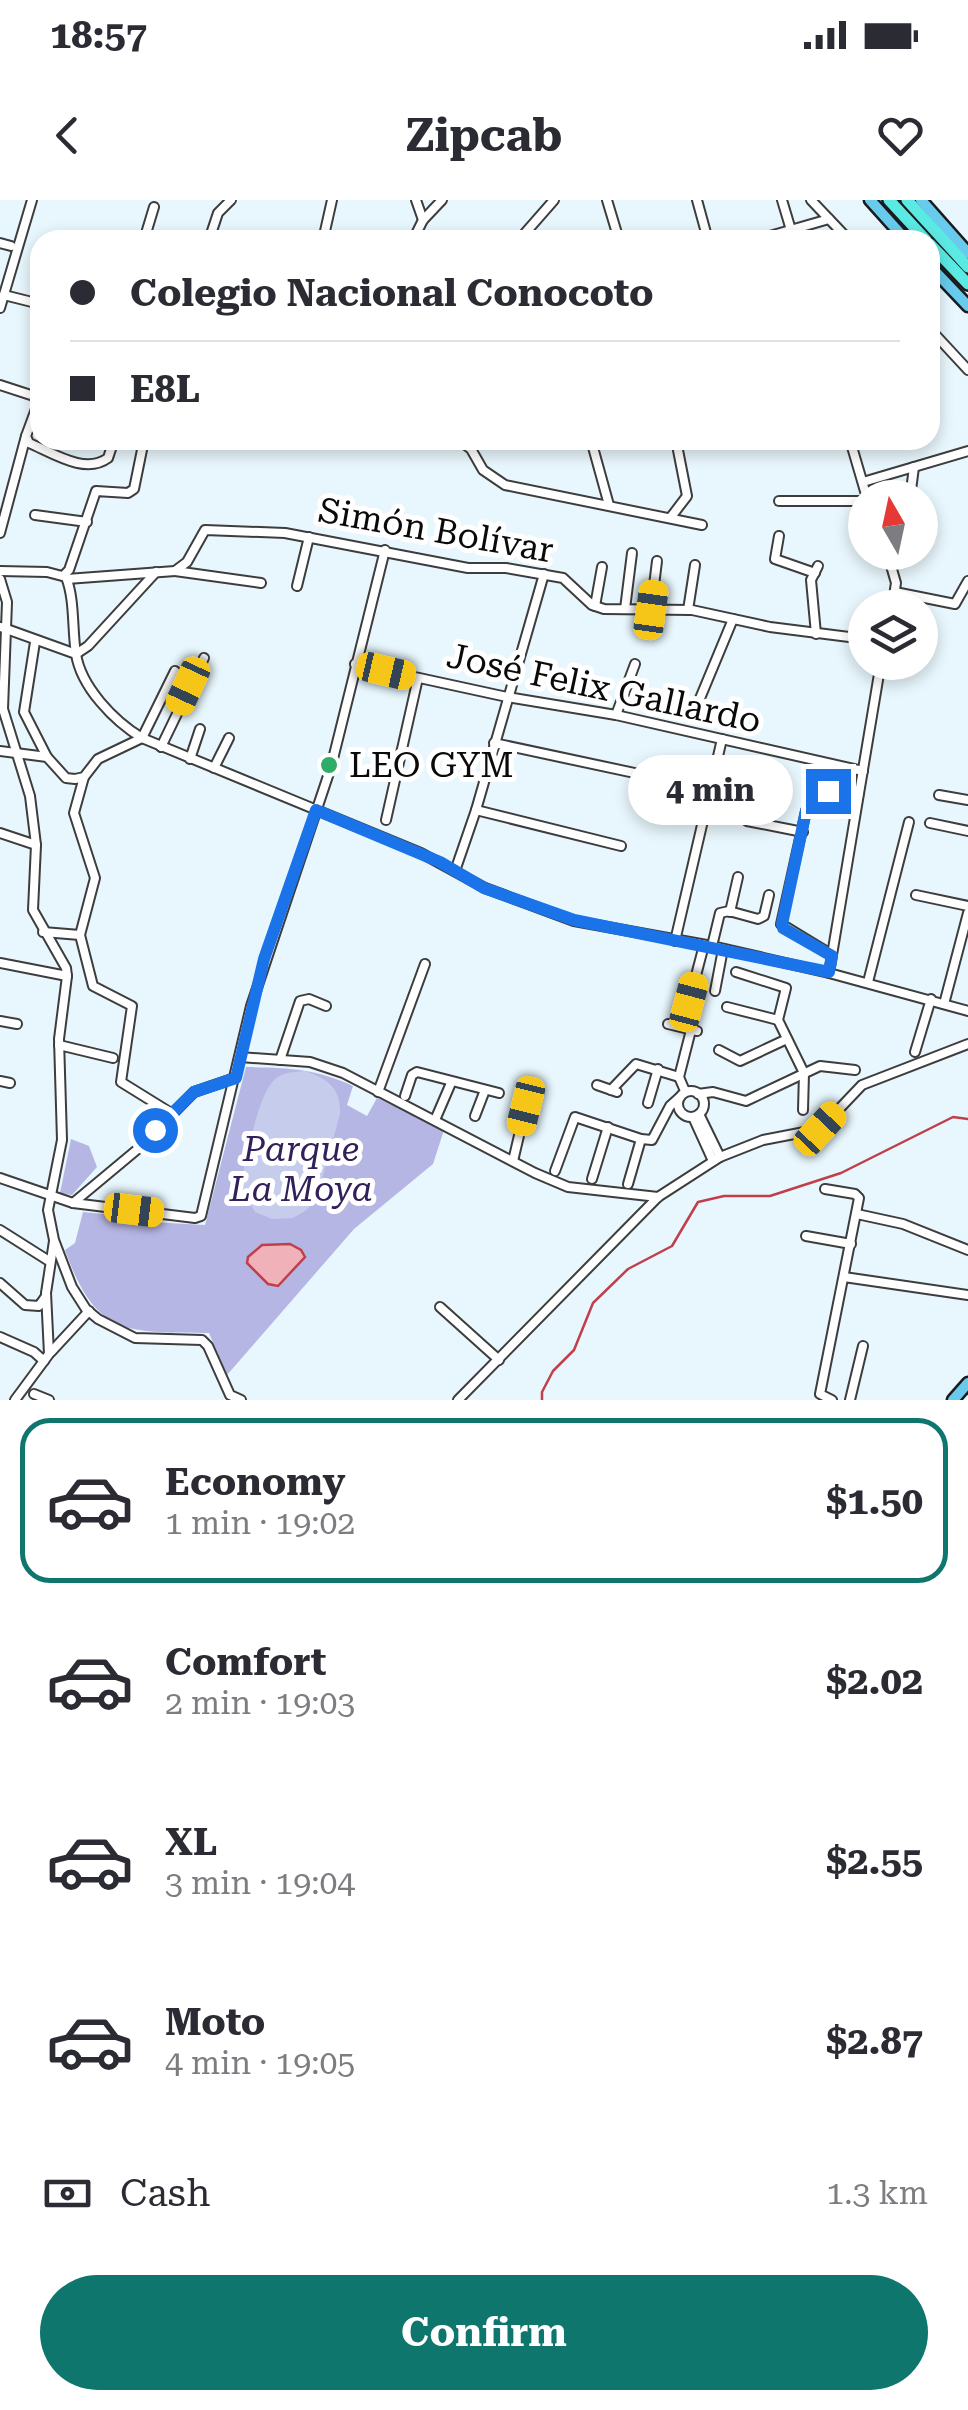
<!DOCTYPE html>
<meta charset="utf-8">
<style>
body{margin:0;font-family:"Roboto Serif",serif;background:#f2f2f3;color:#2b2b33;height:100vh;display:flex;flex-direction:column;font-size:38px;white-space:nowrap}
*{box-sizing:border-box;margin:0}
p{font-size:32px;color:#7c7c81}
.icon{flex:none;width:55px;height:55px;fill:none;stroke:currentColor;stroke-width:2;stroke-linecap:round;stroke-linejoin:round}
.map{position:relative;height:1200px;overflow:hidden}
.panel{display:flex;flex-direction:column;background:#fff;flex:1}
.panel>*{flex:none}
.top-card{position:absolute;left:30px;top:30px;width:910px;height:220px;border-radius:30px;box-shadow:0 5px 15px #0003;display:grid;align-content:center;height:220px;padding:0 40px;background:#fff}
.needle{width:65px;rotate:351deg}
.tools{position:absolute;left:848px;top:280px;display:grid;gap:20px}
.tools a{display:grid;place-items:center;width:90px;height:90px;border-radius:50%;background:#fff;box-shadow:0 5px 15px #0003;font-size:50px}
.end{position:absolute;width:45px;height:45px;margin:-22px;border:12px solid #1a73e8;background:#fff;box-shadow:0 0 0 5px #fff}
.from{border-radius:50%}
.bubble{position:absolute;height:70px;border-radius:35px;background:#fff;box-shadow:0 5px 15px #0003;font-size:32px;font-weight:700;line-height:70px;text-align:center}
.car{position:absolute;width:30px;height:60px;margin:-30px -15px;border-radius:12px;box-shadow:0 0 8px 2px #0007;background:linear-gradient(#f5c518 24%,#345 0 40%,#f5c518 0 76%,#345 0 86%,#f5c518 0)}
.top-card b{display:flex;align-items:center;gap:35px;height:95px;font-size:38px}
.top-card b+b{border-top:2px solid #e1e1e2}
.top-card i{width:25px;height:25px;background:#2b2b33}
ul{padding:18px 0 0;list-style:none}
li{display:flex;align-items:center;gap:30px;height:165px;margin:0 20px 15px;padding:0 20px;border:5px solid transparent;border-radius:30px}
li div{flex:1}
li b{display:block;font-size:38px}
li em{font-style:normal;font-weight:700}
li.active{border-color:#0f766e}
li>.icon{width:90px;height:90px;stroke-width:1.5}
.pay{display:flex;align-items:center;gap:25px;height:110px;padding:0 40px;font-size:38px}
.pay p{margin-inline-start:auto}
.action{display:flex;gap:20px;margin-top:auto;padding:20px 40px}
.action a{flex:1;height:115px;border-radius:60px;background:#0f766e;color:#fff;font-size:40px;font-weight:700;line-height:115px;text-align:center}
.status{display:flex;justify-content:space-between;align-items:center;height:70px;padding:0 50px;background:#fff;direction:ltr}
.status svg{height:28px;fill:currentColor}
header{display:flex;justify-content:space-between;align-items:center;height:130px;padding:0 40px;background:#fff;font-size:45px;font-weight:700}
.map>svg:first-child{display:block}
.green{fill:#b6b6e4}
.pitch{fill:#c6ccec}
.water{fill:#f0b1b9;stroke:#c13e4b;stroke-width:2.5}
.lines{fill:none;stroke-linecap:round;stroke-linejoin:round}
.stream{stroke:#c13e4b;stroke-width:2.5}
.major-tunnel{stroke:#c7d3d9;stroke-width:10;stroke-dasharray:10 5;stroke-linecap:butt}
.minor-casing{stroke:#3d3d3d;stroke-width:12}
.major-casing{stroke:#1b1b1b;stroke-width:15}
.highway-casing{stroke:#1b1b1b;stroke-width:16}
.minor{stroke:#fff;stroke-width:8}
.major{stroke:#68cbee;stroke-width:10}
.highway{stroke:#5be9e3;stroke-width:11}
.route{stroke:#1a73e8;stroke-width:12}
.poi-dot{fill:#2ead68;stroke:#fff;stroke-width:4}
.labels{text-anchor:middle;stroke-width:10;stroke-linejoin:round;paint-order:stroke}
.street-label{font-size:35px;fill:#0a0a0a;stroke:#fff}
.poi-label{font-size:35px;fill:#0a0a0a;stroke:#fff;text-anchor:start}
.park-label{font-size:35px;font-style:italic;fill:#32205b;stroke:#fff}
</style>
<div class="status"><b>18:57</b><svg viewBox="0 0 49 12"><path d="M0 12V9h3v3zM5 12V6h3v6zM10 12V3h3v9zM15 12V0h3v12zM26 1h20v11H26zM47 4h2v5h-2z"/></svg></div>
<header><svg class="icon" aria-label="back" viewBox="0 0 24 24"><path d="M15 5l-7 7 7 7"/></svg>Zipcab<svg class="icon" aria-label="heart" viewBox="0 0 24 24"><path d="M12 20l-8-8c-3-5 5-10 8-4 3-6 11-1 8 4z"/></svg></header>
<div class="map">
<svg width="968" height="1200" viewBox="0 0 968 1200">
<rect width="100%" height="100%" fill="#e8f7fd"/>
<g class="green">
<path d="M246,867C288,868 315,868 353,886L347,905L367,916L377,898L444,930L433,964L354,1029L227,1175L209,1133C126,1132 96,1137 65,1050L75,1043L83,1012L113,1015L114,1020L205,1025Z"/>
<polygon points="71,939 89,946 97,967 72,995 60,993"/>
</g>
<path class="pitch" d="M305,871C328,879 341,888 340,914L316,1000L305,1011L293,1018L272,1019L255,1012L240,985C247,960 257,895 275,879C283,872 294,872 305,871Z"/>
<polygon class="water" points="290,1044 301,1050 305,1057 278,1086 268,1084 247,1063 248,1057 262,1045"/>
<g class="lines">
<polyline class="stream" points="542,1200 542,1192 553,1171 574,1150 593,1103 628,1069 672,1046 698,1002 724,996 770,996 841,973 953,917 968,919"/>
<polyline class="major-tunnel" points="930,57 964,85"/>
<defs>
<g id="minor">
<polyline points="416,0 423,20"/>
<polyline points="607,0 619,40"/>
<polyline points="697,0 708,40"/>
<polyline points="782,0 794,40"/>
<polyline points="811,0 849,40"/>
<polyline points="110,36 124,40"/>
<polyline points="144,40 154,7"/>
<polyline points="209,40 218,13 231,0"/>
<polyline points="323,40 332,0"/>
<polyline points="413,40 423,20 442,0"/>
<polyline points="519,40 554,0"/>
<polyline points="756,40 829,19"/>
<polyline points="0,43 11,46"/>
<polyline points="4,95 40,104"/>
<polyline points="0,108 32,0"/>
<polyline points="930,129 968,170"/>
<path d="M0,185L40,198L26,236L29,243C53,253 85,275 108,258L113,243"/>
<polyline points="459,240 471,249 483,270 505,285 702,325"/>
<polyline points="591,240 609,305"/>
<polyline points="850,240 867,298"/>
<polyline points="356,241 356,240"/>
<polyline points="677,244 694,240"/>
<polyline points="863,282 968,251"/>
<polyline points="910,298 914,267"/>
<polyline points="779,301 865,301"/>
<polyline points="35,315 87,322"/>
<polyline points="671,317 687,296 676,240"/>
<polyline points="0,333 26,236"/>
<polyline points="779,336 775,359 815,373"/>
<polyline points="887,352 896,383 892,408"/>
<path d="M0,371L47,372L66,377C75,400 72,429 76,454C81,487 114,521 142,538L421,653L485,688L574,721L712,746L829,773L968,811"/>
<polyline points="175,371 261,383"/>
<polyline points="64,375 69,370 96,291 128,293 134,289 144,240"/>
<polyline points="0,379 7,402 3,509 30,596 36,645 33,710 66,768 67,776 59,839 62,940 48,1010 54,1040 72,1087 86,1109 98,1119 135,1138 202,1140 208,1146 230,1195 241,1200"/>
<polyline points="67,379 175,371 187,362 205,330 285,333 468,368 506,368 563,378 592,405 604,409 692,410 770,427 865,439"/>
<polyline points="297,386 309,337"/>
<polyline points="895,392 955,404 968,381"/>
<polyline points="595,406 602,367"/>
<polyline points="625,409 632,353"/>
<polyline points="651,410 657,361"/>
<polyline points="688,410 695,365"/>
<polyline points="1,427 76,454 88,446 156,372"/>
<polyline points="816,434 811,380 818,366"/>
<polyline points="35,442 24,512 47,557"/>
<polyline points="355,464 507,497 616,515 863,571"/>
<polyline points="696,508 733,419"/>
<polyline points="616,515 635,464"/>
<polyline points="142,538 175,471"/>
<polyline points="494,543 658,578"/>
<polyline points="161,547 204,458"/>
<polyline points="0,551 47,557 66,578 75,579 84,577 98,559 142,538"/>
<polyline points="190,559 200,529"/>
<polyline points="214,568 229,538"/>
<polyline points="84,577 74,613 95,678 80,735 93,786 132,806 121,882 171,913"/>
<polyline points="939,595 968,600"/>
<polyline points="476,610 621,646"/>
<polyline points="386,620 418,478"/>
<polyline points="747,621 803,632"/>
<polyline points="930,623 968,631"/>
<polyline points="0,633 36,645"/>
<polyline points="455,671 476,610 544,374"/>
<polyline points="916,695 968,706"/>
<polyline points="730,712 738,677"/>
<polyline points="43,732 80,735"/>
<polyline points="675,741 722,539"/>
<polyline points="712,746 720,713 729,711 758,719 764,716 769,695"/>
<polyline points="832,755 781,724 806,611 824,608 827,591 859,593"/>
<polyline points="0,763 67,776"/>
<polyline points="736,772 786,788 778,820 804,873 803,910"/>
<polyline points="829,773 881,462"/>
<polyline points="868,782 909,622"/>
<polyline points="715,791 723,749"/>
<polyline points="689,802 704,745"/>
<polyline points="944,804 968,713"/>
<polyline points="727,807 778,820"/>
<polyline points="0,821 17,824"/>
<polyline points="668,824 697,831"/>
<polyline points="59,845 113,858"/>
<polyline points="719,850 740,861 787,839"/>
<polyline points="915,852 931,799"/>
<polyline points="240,857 310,862 343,873 535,973 568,987 658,997"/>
<polyline points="280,860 300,801 309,799 326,806"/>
<polyline points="0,881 10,883"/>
<polyline points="597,885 617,892"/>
<polyline points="611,890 636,864 679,877"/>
<polyline points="685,891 679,877 691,830"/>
<circle cx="691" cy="904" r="13"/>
<polyline points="378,892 425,764"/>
<polyline points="698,894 713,892 746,901 820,866 855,870"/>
<polyline points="405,896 412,875 417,872 499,893"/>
<polyline points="648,903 658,869"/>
<polyline points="699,914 720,957"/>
<polyline points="475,916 485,890"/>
<polyline points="693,917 713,961"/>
<polyline points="435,920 451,883"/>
<polyline points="513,961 526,906"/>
<polyline points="555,971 575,917 641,939 652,940 670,906 680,897"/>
<polyline points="0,978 73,1003 195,1018 201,1016 251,806 331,567 385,350"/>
<polyline points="592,979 608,927"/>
<polyline points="628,984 641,939"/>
<polyline points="825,989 855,994 859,998 820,1194 832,1200"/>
<polyline points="73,1003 139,948 194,892 235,878"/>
<polyline points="857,1014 903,1024 968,1050"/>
<polyline points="0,1030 49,1061"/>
<polyline points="806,1036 851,1044"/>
<polyline points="844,1077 968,1095"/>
<polyline points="0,1083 25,1105 39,1106 46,1096"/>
<polyline points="440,1107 499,1160"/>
<polyline points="0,1137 34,1152 44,1161"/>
<polyline points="51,1152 89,1111"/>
<polyline points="34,1194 49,1200"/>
<polyline points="15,1200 49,1154 46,1093 54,1041"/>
<polyline points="458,1200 658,997 720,957 763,940 820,929 862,885 968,844"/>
<polyline points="850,1200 863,1146"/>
</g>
<g id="major">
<polyline points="870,0 906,40"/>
<polyline points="921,0 968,53"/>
<polyline points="930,66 968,106"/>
<polyline points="953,1200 968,1183"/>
</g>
<g id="highway">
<polyline points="889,0 926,40"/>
<polyline points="907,0 968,67"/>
<polyline points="930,44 968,84"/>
</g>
</defs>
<use href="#minor" class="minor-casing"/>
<use href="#major" class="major-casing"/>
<use href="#highway" class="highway-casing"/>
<use href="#minor" class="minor"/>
<use href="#major" class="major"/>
<use href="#highway" class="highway"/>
</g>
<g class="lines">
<polyline class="route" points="155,930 194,892 236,878 264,759 316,610 440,662 484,688 574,720 829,772 832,756 783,728 782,724 806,611 824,608 828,591"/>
</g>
<circle class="poi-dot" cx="329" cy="565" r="10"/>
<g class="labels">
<g class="street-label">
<text transform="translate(436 330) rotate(10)" y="12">Simón Bolívar</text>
<text transform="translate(604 488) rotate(12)" y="12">José Felix Gallardo</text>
</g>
<g class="poi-label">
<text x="349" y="577">LEO GYM</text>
</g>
<g class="park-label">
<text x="301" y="961">Parque<tspan x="301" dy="40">La Moya</tspan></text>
</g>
</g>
</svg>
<div class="tools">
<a><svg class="needle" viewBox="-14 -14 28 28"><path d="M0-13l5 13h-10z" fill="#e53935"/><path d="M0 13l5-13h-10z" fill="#7c7c81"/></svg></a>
<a><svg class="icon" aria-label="layers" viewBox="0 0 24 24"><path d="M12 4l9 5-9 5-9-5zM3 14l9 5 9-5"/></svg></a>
</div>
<i class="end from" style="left:155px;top:930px"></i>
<i class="end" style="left:828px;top:591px"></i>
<div class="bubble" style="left:628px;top:555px;width:165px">4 min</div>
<i class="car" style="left:651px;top:410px;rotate:8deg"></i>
<i class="car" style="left:386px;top:471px;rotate:103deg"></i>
<i class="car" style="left:188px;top:486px;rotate:205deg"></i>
<i class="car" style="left:689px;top:802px;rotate:15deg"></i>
<i class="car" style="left:526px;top:906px;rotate:194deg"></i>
<i class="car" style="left:820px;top:929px;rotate:43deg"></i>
<i class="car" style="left:134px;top:1010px;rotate:97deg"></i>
<div class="top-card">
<b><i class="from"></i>Colegio Nacional Conocoto</b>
<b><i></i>E8L</b>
</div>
</div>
<section class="panel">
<ul>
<li class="active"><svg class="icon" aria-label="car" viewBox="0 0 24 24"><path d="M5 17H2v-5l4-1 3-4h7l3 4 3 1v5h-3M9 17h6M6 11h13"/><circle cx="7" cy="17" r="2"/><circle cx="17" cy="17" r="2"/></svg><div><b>Economy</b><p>1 min · 19:02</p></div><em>$1.50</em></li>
<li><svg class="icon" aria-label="car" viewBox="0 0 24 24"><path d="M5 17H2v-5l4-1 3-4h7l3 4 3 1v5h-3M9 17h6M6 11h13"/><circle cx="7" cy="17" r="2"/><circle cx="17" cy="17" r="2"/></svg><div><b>Comfort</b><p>2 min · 19:03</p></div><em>$2.02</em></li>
<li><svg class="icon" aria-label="car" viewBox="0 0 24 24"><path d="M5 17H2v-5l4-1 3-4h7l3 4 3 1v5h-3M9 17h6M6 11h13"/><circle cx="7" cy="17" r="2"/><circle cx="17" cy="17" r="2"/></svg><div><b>XL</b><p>3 min · 19:04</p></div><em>$2.55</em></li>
<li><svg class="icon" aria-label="car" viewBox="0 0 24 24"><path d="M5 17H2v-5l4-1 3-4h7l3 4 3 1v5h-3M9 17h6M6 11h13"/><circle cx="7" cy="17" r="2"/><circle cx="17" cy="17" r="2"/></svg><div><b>Moto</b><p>4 min · 19:05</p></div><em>$2.87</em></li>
</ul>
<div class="pay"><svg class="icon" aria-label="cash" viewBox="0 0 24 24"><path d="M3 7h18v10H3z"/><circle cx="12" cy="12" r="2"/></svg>Cash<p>1.3 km</p></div>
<div class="action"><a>Confirm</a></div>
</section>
